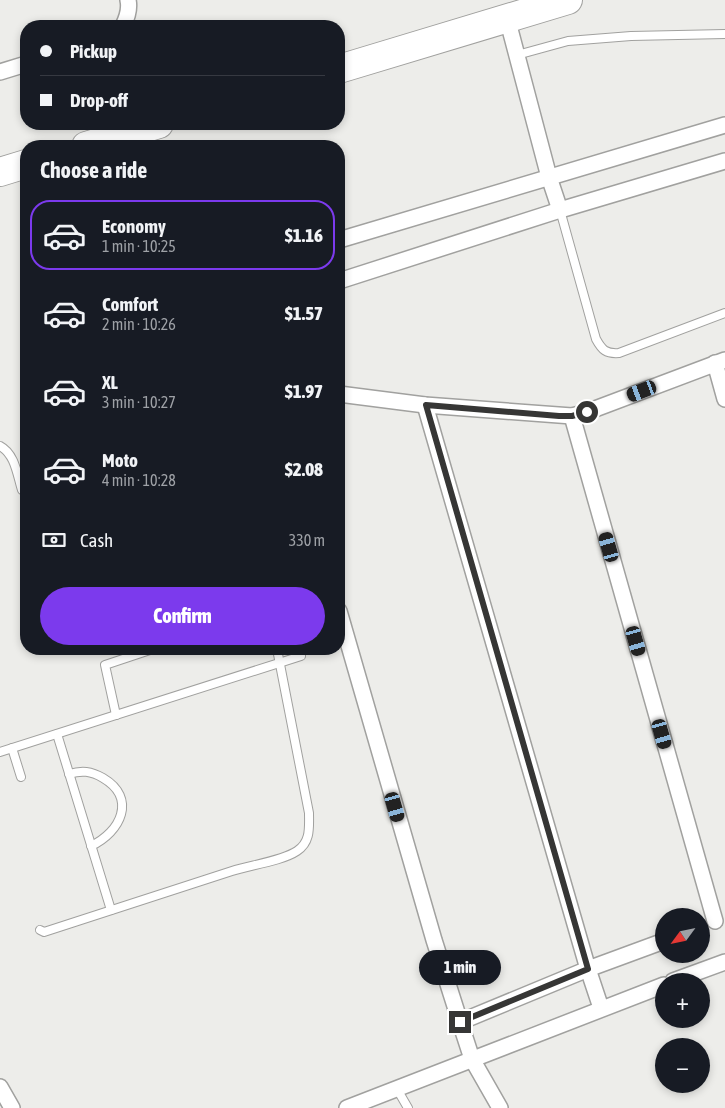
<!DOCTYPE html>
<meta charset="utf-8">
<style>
body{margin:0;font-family:"Asap Condensed",sans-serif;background:#242831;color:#f1f3f6;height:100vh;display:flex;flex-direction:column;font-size:19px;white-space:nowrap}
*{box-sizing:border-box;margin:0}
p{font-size:16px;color:#9ea1a6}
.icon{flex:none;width:28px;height:28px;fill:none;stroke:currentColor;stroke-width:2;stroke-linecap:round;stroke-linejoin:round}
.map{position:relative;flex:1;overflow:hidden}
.sheet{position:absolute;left:20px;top:140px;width:325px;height:515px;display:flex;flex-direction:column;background:#171b24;border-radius:20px;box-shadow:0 2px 8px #0003}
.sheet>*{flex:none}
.banner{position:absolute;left:20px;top:20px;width:325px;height:110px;border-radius:20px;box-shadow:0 2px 8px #0003;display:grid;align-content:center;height:110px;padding:0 20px;background:#171b24}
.needle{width:32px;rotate:237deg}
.tools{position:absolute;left:655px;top:908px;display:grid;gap:10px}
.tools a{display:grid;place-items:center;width:55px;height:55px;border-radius:50%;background:#171b24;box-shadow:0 2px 8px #0003;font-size:25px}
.end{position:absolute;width:22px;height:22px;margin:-11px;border:6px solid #363635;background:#fff;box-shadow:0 0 0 2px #fff}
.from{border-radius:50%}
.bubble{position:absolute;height:35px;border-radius:18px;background:#171b24;box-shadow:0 2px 8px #0003;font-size:16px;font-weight:800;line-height:35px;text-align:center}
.car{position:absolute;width:15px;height:30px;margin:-15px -8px;border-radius:6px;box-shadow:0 0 4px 1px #0007;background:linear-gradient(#222 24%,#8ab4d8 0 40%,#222 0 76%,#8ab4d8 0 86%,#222 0)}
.banner b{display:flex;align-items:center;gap:18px;height:48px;font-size:19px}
.banner b+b{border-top:1px solid #363941}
.banner i{width:12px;height:12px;background:#f1f3f6}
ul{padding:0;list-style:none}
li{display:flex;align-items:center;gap:15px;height:70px;margin:0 10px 8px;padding:0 10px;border:2px solid transparent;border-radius:20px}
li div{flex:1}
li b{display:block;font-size:19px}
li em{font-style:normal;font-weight:800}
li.on{border-color:#7c3aed}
li>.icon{width:45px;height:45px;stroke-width:1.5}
h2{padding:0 20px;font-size:22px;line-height:60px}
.pay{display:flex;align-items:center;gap:12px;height:55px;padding:0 20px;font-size:19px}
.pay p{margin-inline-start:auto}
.cta{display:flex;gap:10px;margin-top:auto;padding:10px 20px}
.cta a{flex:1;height:58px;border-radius:30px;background:#7c3aed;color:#fff;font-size:20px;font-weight:800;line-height:58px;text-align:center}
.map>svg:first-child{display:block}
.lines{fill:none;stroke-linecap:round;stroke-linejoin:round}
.lane-casing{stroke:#a1a19f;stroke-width:10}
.street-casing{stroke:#a1a19f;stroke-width:18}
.highway-casing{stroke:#a1a19f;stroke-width:30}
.lane{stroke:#fff;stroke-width:8}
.street{stroke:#fff;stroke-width:15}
.highway{stroke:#fff;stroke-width:28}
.route{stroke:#363635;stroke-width:6}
</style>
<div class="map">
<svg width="725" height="1108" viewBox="0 0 725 1108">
<rect width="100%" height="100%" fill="#ededea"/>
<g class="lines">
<defs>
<g id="lane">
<polyline points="517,55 568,41 631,36 725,34"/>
<path d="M560,210L596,339C602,350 606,354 619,353L725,313"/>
<path d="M0,446C15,454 17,474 22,490"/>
<polyline points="116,715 105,665 153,649"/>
<polyline points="57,734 111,910"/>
<polyline points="12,748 21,777"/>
<polyline points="0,752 301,656"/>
<path d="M69,774C82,770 91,771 103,778C137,798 121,832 91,846"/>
<path d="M40,930L44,932C107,911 170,891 232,871C251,865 282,861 297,851C311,842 309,827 309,813L277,649"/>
<polyline points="397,1089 408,1108"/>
</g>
<g id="street">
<polyline points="507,18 549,177 560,210"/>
<path d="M123,26C127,18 130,9 128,0"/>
<polyline points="0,72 26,64"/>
<polyline points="339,240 725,125"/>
<polyline points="339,281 560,210 725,161"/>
<polyline points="715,363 725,399"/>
<polyline points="339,394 425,405 572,416 587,412 725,360"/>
<polyline points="425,405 588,969 601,1008"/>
<polyline points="572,416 715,921"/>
<polyline points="339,611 434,940 460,1022 472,1059 500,1108"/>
<polyline points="673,981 725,962"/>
<polyline points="460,1022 588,969 664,941"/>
<polyline points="0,1087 12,1108"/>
<polyline points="347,1108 664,985"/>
</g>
<g id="highway">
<polyline points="339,69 568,0"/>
<polyline points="86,146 159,124"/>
<polyline points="0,172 26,164"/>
</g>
</defs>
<use href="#lane" class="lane-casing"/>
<use href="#street" class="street-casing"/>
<use href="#highway" class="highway-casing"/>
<use href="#lane" class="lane"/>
<use href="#street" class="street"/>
<use href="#highway" class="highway"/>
</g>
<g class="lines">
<polyline class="route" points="460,1022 588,969 426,405 559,416 572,416 587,412"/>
</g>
</svg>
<div class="tools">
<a><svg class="needle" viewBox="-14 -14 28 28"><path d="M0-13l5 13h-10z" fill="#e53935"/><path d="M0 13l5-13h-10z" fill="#9ea1a6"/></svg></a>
<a>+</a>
<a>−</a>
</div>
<i class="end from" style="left:587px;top:412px"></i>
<i class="end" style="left:460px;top:1022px"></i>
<div class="bubble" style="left:419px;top:950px;width:82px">1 min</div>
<i class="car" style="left:642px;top:391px;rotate:249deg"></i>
<i class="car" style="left:609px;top:547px;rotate:344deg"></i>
<i class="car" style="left:636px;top:641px;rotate:164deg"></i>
<i class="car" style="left:662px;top:734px;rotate:164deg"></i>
<i class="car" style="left:395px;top:807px;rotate:164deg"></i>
<div class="banner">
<b><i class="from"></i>Pickup</b>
<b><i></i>Drop-off</b>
</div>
<section class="sheet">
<h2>Choose a ride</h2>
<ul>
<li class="on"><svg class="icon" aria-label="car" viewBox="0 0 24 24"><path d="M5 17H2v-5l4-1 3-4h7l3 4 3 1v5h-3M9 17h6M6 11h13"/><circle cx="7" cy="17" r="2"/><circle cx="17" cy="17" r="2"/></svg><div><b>Economy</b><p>1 min · 10:25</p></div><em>$1.16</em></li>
<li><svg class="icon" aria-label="car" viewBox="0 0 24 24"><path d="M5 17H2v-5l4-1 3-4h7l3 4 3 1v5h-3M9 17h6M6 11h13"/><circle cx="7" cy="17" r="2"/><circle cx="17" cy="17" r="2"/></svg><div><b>Comfort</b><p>2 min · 10:26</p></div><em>$1.57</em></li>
<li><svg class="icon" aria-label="car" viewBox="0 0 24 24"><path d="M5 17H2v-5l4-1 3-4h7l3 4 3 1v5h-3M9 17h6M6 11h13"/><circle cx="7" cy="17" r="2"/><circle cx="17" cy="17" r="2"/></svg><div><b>XL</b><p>3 min · 10:27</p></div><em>$1.97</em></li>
<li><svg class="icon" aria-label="car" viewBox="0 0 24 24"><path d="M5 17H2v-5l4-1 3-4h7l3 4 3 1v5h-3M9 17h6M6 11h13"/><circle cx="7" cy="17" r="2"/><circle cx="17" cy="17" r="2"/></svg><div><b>Moto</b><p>4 min · 10:28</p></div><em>$2.08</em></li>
</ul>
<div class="pay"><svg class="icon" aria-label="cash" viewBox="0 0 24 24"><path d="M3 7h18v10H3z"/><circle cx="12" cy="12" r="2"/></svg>Cash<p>330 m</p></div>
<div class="cta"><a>Confirm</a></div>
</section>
</div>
